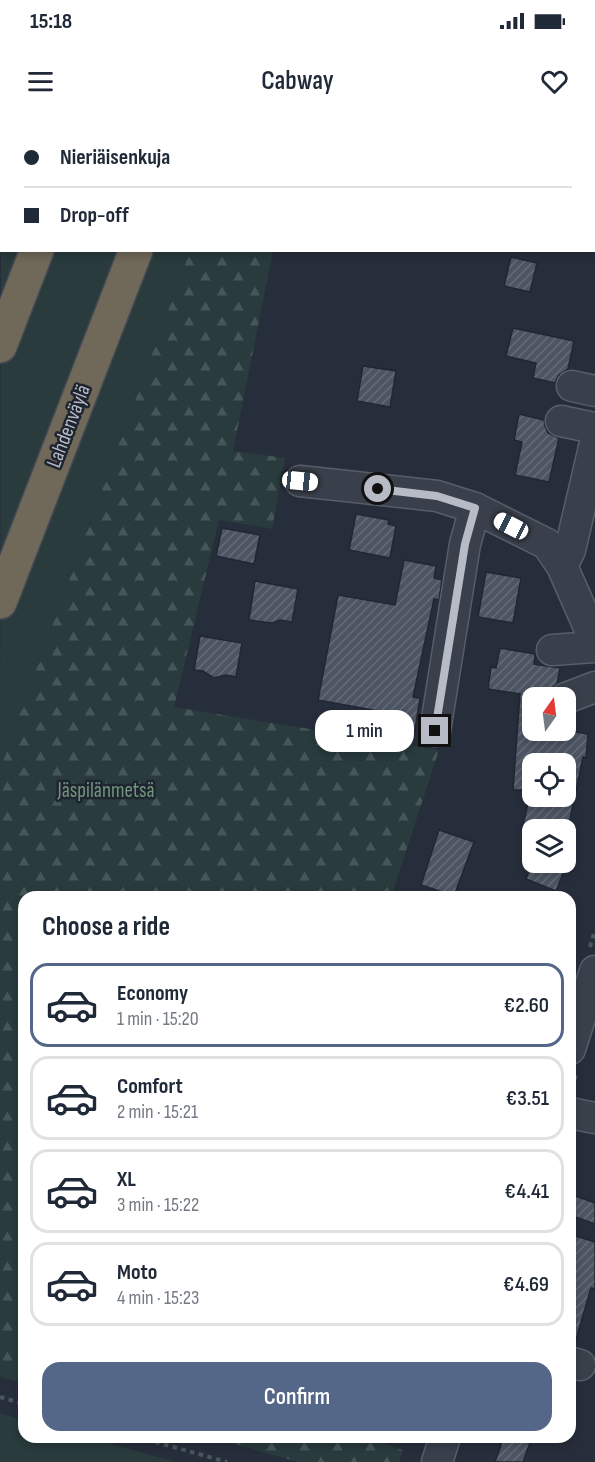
<!DOCTYPE html>
<meta charset="utf-8">
<style>
body{margin:0;font-family:"Sofia Sans Condensed",sans-serif;background:#f2f2f3;color:#1f2937;height:100vh;display:flex;flex-direction:column;font-size:22px;white-space:nowrap}
*{box-sizing:border-box;margin:0}
p{font-size:20px;color:#747a83}
.icon{flex:none;width:33px;height:33px;fill:none;stroke:currentColor;stroke-width:2;stroke-linecap:round;stroke-linejoin:round}
.map{position:relative;flex:1;overflow:hidden}
.panel{position:absolute;left:18px;top:771px;width:558px;height:552px;display:flex;flex-direction:column;background:#fff;border-radius:18px;box-shadow:0 3px 9px #0003}
.panel>*{flex:none}
.hud{position:absolute;left:0px;top:0px;width:596px;height:132px;box-shadow:0 3px 9px #0003;display:grid;align-content:center;height:132px;padding:0 24px;background:#fff}
.needle{width:39px;rotate:14deg}
.controls{position:absolute;left:522px;top:567px;display:grid;gap:12px}
.controls a{display:grid;place-items:center;width:54px;height:54px;border-radius:12px;background:#fff;box-shadow:0 3px 9px #0003;font-size:30px}
.end{position:absolute;width:27px;height:27px;margin:-14px;border:8px solid #b6bbc6;background:#111;box-shadow:0 0 0 3px #111}
.from{border-radius:50%}
.bubble{position:absolute;height:42px;border-radius:18px;background:#fff;box-shadow:0 3px 9px #0003;font-size:20px;font-weight:600;line-height:42px;text-align:center}
.car{position:absolute;width:18px;height:36px;margin:-18px -9px;border-radius:8px;box-shadow:0 0 4px 2px #0007;background:linear-gradient(#fff 24%,#345 0 40%,#fff 0 76%,#345 0 86%,#fff 0)}
.hud b{display:flex;align-items:center;gap:21px;height:57px;font-size:22px}
.hud b+b{border-top:2px solid #e0e1e3}
.hud i{width:15px;height:15px;background:#1f2937}
ul{padding:0;list-style:none}
li{display:flex;align-items:center;gap:18px;height:84px;margin:0 12px 9px;padding:0 12px;border:3px solid #e0e1e3;border-radius:18px}
li div{flex:1}
li b{display:block;font-size:22px}
li em{font-style:normal;font-weight:600}
li.selected{border-color:#556788}
li>.icon{width:54px;height:54px;stroke-width:1.5}
h2{padding:0 24px;font-size:27px;line-height:72px}
.primary-button{display:flex;gap:12px;margin-top:auto;padding:12px 24px}
.primary-button a{flex:1;height:69px;border-radius:18px;background:#556788;color:#fff;font-size:24px;font-weight:600;line-height:69px;text-align:center}
.status{display:flex;justify-content:space-between;align-items:center;height:42px;padding:0 30px;background:#fff;direction:ltr}
.status svg{height:16px;fill:currentColor}
header{display:flex;justify-content:space-between;align-items:center;height:78px;padding:0 24px;background:#fff;font-size:27px;font-weight:600}
.map>svg:first-child{display:block}
.green{fill:#293b3d}
.forest{fill:url(#forest-firs)}
.building{fill:url(#building-hatch);stroke:#212732;stroke-width:1.5;fill-rule:evenodd}
.lines{fill:none;stroke-linecap:round;stroke-linejoin:round}
.minor-casing{stroke:#585e69;stroke-width:33}
.highway-casing{stroke:#454b56;stroke-width:36}
.path{stroke:#48585b;stroke-width:4;stroke-dasharray:4.5 4.5;stroke-linecap:butt}
.minor{stroke:#3a404b;stroke-width:30}
.highway{stroke:#706858;stroke-width:33}
.route{stroke:#b6bbc6;stroke-width:8}
.labels{text-anchor:middle;stroke-width:5;stroke-linejoin:round;paint-order:stroke}
.street-label{font-size:21px;fill:#b6bbc6;stroke:#1f2530}
.park-label{font-size:21px;fill:#70957a;stroke:#1f2530}
</style>
<div class="status"><b>15:18</b><svg viewBox="0 0 49 12"><path d="M0 12V9h3v3zM5 12V6h3v6zM10 12V3h3v9zM15 12V0h3v12zM26 1h20v11H26zM47 4h2v5h-2z"/></svg></div>
<header><svg class="icon" aria-label="menu" viewBox="0 0 24 24"><path d="M4 6h16M4 12h16M4 18h16"/></svg>Cabway<svg class="icon" aria-label="heart" viewBox="0 0 24 24"><path d="M12 20l-8-8c-3-5 5-10 8-4 3-6 11-1 8 4z"/></svg></header>
<div class="map">
<svg width="595" height="1342" viewBox="0 0 595 1342">
<defs>
<pattern id="forest-firs" width="22" height="20" patternUnits="userSpaceOnUse" patternTransform="scale(1.5)"><rect width="22" height="20" fill="#293b3d"/><path d="M5 1l3.5 6h-7zM16 11l3.5 6h-7z" fill="#465558"/></pattern>
<pattern id="building-hatch" width="6" height="6" patternUnits="userSpaceOnUse" patternTransform="scale(1.5)"><rect width="6" height="6" fill="#4d5563"/><path d="M-1 1l2-2M0 6l6-6M5 7l2-2" fill="none" stroke="#646c78"/></pattern>
</defs>
<rect width="100%" height="100%" fill="#272e3b"/>
<g class="green">
<polygon points="1,125 2,130 190,131 14,609 0,651"/>
<polygon points="0,1293 24,1300 24,1317 86,1317 176,1342 0,1342"/>
</g>
<g class="forest">
<polygon points="190,131 273,131 233,331 285,338 272,409 219,400 174,587 439,630 391,777 24,777 24,1264 0,1257 0,651 14,609"/>
<polygon points="210,1317 363,1317 403,1330 399,1342 298,1342"/>
</g>
<g class="building">
<polygon points="511,137 537,143 530,172 504,166"/>
<polygon points="513,208 574,221 568,249 559,255 555,263 533,258 536,243 506,236"/>
<polygon points="363,246 396,251 390,287 357,281"/>
<polygon points="519,294 544,300 545,306 548,313 559,318 549,362 515,355 522,322 514,320"/>
<polygon points="356,394 389,400 388,404 396,406 390,438 349,430"/>
<polygon points="222,408 260,415 254,444 216,436"/>
<polygon points="404,440 436,446 434,458 442,460 439,480 434,479 413,577 420,578 414,615 381,609 384,592 318,580 338,475 395,485"/>
<polygon points="486,452 521,458 513,503 478,497"/>
<polygon points="255,461 298,469 292,502 280,500 272,503 249,500"/>
<polygon points="200,516 242,523 236,557 226,555 214,558 203,551 194,550"/>
<path d="M500,528L535,534L534,544L560,548L557,564L552,568L549,578H532V610H566V600L571,601L570,611L588,614L586,638L583,637L566,718V710H532V712L522,710L531,670H513L520,574L488,569L491,547L496,548ZM532,644H566V676H532Z"/>
<polygon points="439,710 474,722 454,776 421,765"/>
<polygon points="532,742 560,742 559,747 565,749 556,771 526,759"/>
<polygon points="570,1074 595,1083 595,1104 570,1095"/>
<polygon points="570,1114 595,1122 595,1169 591,1168 575,1223 570,1223"/>
<polygon points="504,1317 532,1317 523,1342 495,1342"/>
</g>
<g class="lines">
<defs>
<g id="minor">
<polyline points="512,0 518,2"/>
<polyline points="594,20 595,20"/>
<polyline points="572,266 595,271"/>
<polyline points="561,301 595,308"/>
<polyline points="300,361 437,376 475,388 547,424 562,446 595,521"/>
<polyline points="562,446 570,430 595,323"/>
<polyline points="552,530 595,527"/>
<polyline points="566,578 595,567"/>
<polyline points="435,611 465,424 475,388"/>
<polyline points="570,929 595,851"/>
<polyline points="570,993 595,998"/>
<polyline points="570,1242 580,1245"/>
<polyline points="437,1342 445,1317"/>
</g>
<g id="highway">
<polyline points="87,2 87,0"/>
<polyline points="186,2 187,0"/>
<polyline points="0,226 37,130"/>
<polyline points="0,482 136,130"/>
</g>
</defs>
<use href="#minor" class="minor-casing"/>
<use href="#highway" class="highway-casing"/>
<g class="path">
<polyline points="590,827 595,810"/>
<polyline points="572,968 577,952"/>
<polyline points="0,1277 24,1284"/>
<polyline points="138,1317 227,1342"/>
</g>
<use href="#minor" class="minor"/>
<use href="#highway" class="highway"/>
</g>
<g class="lines">
<polyline class="route" points="378,369 437,376 475,388 465,424 435,611"/>
</g>
<g class="labels">
<g class="street-label">
<text transform="translate(68 306) rotate(-69)" y="7">Lahdenväylä</text>
</g>
<g class="park-label">
<text x="106" y="677">Jäspilänmetsä</text>
</g>
</g>
</svg>
<div class="controls">
<a><svg class="needle" viewBox="-14 -14 28 28"><path d="M0-13l5 13h-10z" fill="#e53935"/><path d="M0 13l5-13h-10z" fill="#747a83"/></svg></a>
<a><svg class="icon" aria-label="locate" viewBox="0 0 24 24"><circle cx="12" cy="12" r="6"/><path d="M12 2v4M12 18v4M2 12h4M18 12h4"/></svg></a>
<a><svg class="icon" aria-label="layers" viewBox="0 0 24 24"><path d="M12 4l9 5-9 5-9-5zM3 14l9 5 9-5"/></svg></a>
</div>
<i class="end from" style="left:378px;top:369px"></i>
<i class="end" style="left:435px;top:611px"></i>
<div class="bubble" style="left:315px;top:590px;width:99px">1 min</div>
<i class="car" style="left:300px;top:361px;rotate:96deg"></i>
<i class="car" style="left:511px;top:406px;rotate:297deg"></i>
<div class="hud">
<b><i class="from"></i>Nieriäisenkuja</b>
<b><i></i>Drop-off</b>
</div>
<section class="panel">
<h2>Choose a ride</h2>
<ul>
<li class="selected"><svg class="icon" aria-label="car" viewBox="0 0 24 24"><path d="M5 17H2v-5l4-1 3-4h7l3 4 3 1v5h-3M9 17h6M6 11h13"/><circle cx="7" cy="17" r="2"/><circle cx="17" cy="17" r="2"/></svg><div><b>Economy</b><p>1 min · 15:20</p></div><em>€2.60</em></li>
<li><svg class="icon" aria-label="car" viewBox="0 0 24 24"><path d="M5 17H2v-5l4-1 3-4h7l3 4 3 1v5h-3M9 17h6M6 11h13"/><circle cx="7" cy="17" r="2"/><circle cx="17" cy="17" r="2"/></svg><div><b>Comfort</b><p>2 min · 15:21</p></div><em>€3.51</em></li>
<li><svg class="icon" aria-label="car" viewBox="0 0 24 24"><path d="M5 17H2v-5l4-1 3-4h7l3 4 3 1v5h-3M9 17h6M6 11h13"/><circle cx="7" cy="17" r="2"/><circle cx="17" cy="17" r="2"/></svg><div><b>XL</b><p>3 min · 15:22</p></div><em>€4.41</em></li>
<li><svg class="icon" aria-label="car" viewBox="0 0 24 24"><path d="M5 17H2v-5l4-1 3-4h7l3 4 3 1v5h-3M9 17h6M6 11h13"/><circle cx="7" cy="17" r="2"/><circle cx="17" cy="17" r="2"/></svg><div><b>Moto</b><p>4 min · 15:23</p></div><em>€4.69</em></li>
</ul>
<div class="primary-button"><a>Confirm</a></div>
</section>
</div>
